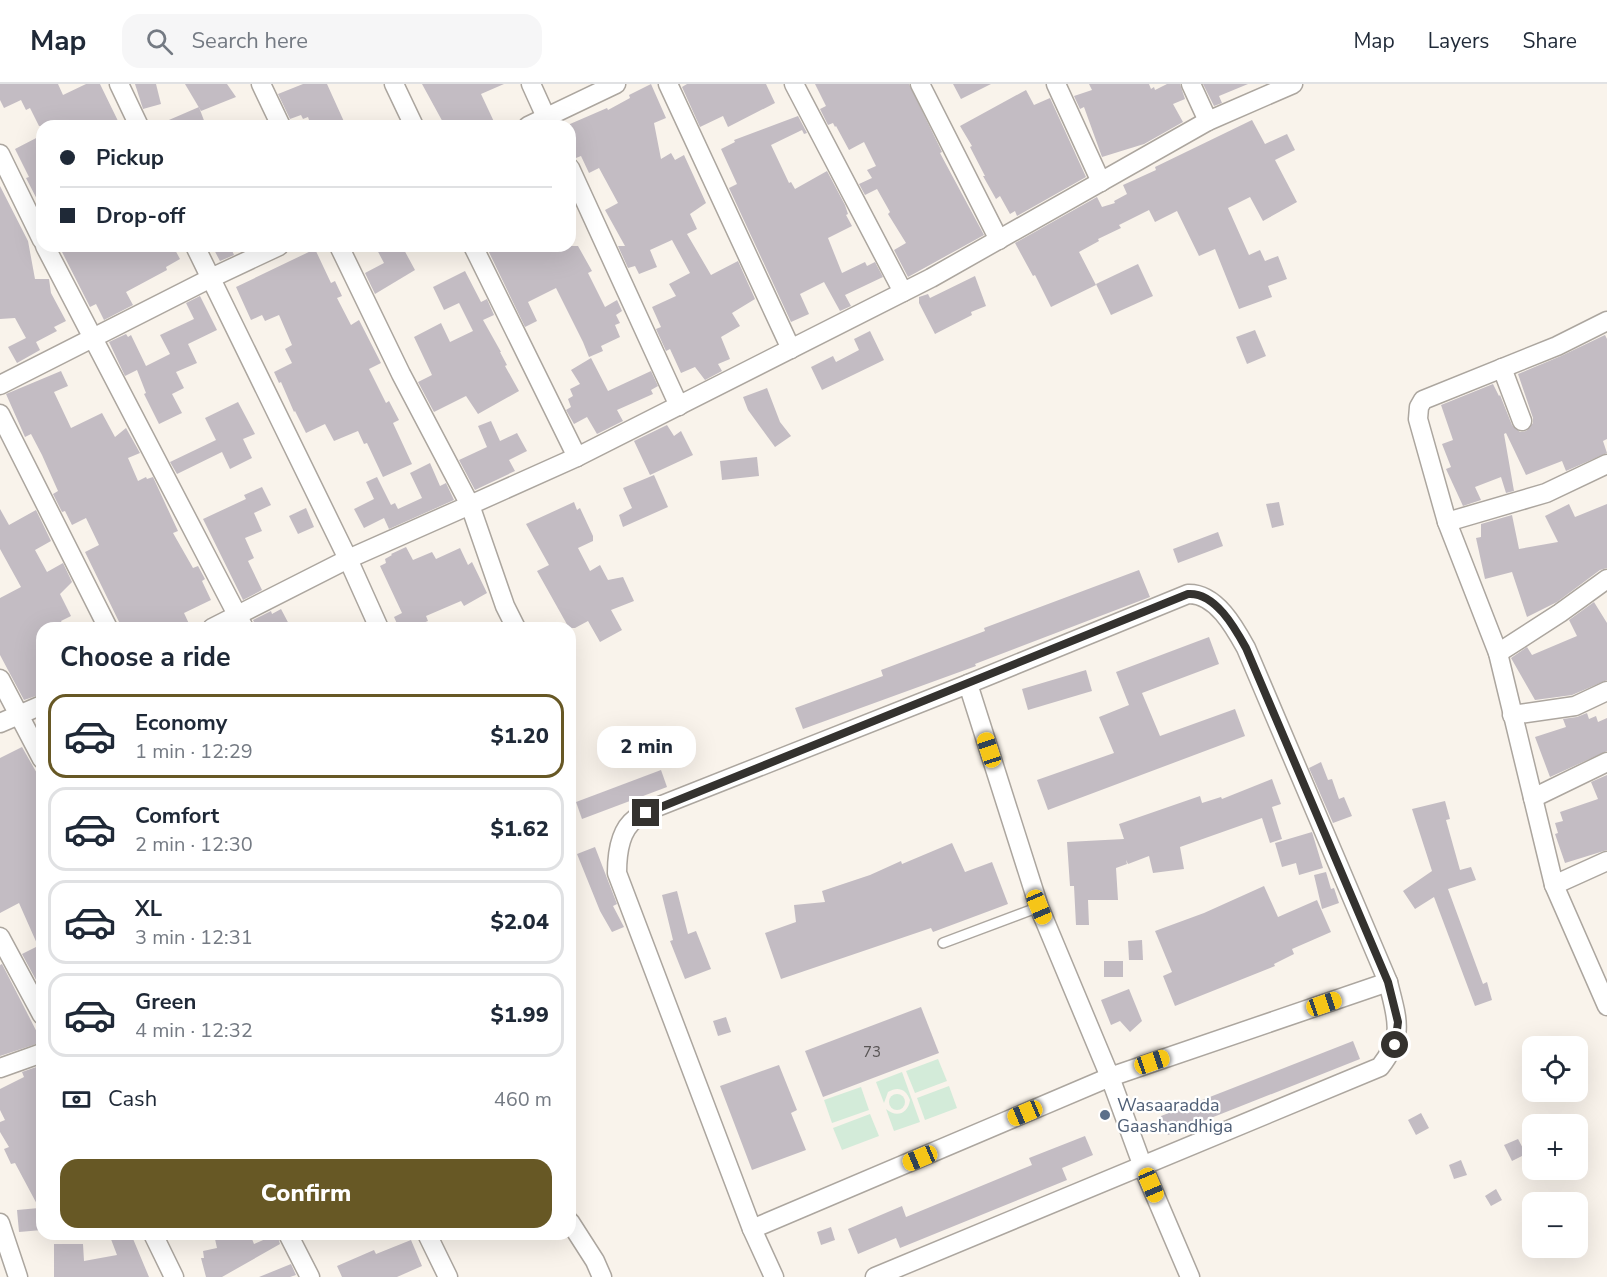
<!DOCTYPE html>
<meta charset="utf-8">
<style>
body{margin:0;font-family:"Nunito Sans",sans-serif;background:#f6f6f7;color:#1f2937;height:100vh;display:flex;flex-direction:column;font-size:22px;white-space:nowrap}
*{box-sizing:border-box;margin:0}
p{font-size:20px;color:#747a83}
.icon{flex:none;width:33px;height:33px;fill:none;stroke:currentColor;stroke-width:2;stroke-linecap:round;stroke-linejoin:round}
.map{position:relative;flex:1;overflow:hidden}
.panel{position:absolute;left:36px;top:538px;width:540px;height:618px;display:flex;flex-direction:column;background:#fff;border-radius:18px;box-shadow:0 6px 24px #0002}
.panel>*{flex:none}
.banner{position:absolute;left:36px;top:36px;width:540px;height:132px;border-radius:18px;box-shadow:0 6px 24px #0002;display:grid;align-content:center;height:132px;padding:0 24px;background:#fff}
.controls{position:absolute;left:1522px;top:952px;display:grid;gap:12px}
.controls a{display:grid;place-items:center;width:66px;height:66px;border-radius:12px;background:#fff;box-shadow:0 6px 24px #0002;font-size:30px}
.end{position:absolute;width:27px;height:27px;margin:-14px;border:8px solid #34322f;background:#fff;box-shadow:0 0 0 3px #fff}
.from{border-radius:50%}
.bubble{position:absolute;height:42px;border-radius:18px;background:#fff;box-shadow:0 6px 24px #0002;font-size:20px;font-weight:800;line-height:42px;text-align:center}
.car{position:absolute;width:18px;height:36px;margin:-18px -9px;border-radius:8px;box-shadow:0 0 4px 2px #0007;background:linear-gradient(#f5c518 24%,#345 0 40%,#f5c518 0 76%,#345 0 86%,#f5c518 0)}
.banner b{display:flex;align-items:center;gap:21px;height:57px;font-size:22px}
.banner b+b{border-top:2px solid #e0e1e3}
.banner i{width:15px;height:15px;background:#1f2937}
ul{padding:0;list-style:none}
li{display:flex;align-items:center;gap:18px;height:84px;margin:0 12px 9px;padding:0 12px;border:3px solid #e0e1e3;border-radius:18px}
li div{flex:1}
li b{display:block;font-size:22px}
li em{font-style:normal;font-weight:800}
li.selected{border-color:#675825}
li>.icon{width:54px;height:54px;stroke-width:1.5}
h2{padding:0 24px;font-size:27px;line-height:72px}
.pay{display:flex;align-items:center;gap:15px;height:66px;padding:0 24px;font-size:22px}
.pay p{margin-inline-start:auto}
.primary-button{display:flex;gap:12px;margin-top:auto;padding:12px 24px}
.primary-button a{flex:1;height:69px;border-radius:18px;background:#675825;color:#fff;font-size:24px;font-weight:800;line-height:69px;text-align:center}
header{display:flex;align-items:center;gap:36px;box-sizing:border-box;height:84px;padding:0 30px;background:#fff;border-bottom:2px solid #e0e1e3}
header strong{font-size:28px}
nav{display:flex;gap:33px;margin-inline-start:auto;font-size:21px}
.search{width:420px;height:54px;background:#f6f6f7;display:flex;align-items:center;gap:15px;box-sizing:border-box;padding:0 21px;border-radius:18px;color:#747a83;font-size:22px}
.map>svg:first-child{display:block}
.green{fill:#d3ebd9}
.building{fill:#c3bcc3}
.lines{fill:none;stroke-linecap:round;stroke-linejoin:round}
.lane-casing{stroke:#aca69f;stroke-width:12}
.street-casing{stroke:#aca69f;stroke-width:21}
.lane{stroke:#fff;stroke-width:9}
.street{stroke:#fff;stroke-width:18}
.route{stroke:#34322f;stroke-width:8}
.service-dot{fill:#5c6f8a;stroke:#fff;stroke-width:2}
.labels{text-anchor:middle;stroke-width:4.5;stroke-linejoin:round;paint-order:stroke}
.number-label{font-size:15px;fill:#585454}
.service-label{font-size:18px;fill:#4e5e75;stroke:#fff;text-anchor:start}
</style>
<header>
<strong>Map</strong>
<div class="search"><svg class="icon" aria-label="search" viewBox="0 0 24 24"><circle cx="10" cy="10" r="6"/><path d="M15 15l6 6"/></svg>Search here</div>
<nav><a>Map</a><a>Layers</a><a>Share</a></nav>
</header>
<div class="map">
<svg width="1607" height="1193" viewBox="0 0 1607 1193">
<rect width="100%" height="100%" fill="#f9f3eb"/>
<g class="green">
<polygon points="938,975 947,997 915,1009 906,987"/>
<path d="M902,988L920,1038L894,1047L886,1025C896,1034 908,1030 910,1016C906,1005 898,1002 888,1008L884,1019L876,998Z"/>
<polygon points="949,1002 957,1024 925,1036 917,1014"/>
<polygon points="861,1003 869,1026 832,1039 824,1016"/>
<circle cx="897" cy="1018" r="8"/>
<polygon points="870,1030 879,1052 842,1066 833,1044"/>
</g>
<g class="building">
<polygon points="0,0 58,0 63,11 86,0 100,0 118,37 107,42 39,42 30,24 26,26 21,16 4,24 0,16"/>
<polygon points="135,0 156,0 161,20 143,25"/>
<polygon points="185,0 227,0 236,13 201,27"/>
<polygon points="303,0 327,0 346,42 311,42 308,33 303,35 301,31 290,35 278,10"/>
<polygon points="422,0 504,0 481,10 496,42 445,42"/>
<polygon points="651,0 666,34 654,39 661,75 671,69 675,76 684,71 706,119 690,130 697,145 687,150 711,191 738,177 755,215 732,229 740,242 721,253 730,275 718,280 722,287 705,296 695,283 681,289 670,265 666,267 656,245 661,243 652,223 676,212 669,200 690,189 672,156 650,166 657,183 639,190 635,182 628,184 618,162 625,162 605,126 618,119 599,84 589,89 581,72 576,74 570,63 570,40 607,24 608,26 630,14 629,11"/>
<polygon points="687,0 766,0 775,19 728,43 723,32 700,43 682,3"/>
<polygon points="815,0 909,0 942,68 940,69 984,151 908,193 894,166 906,159 888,130 890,128 877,105 865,111 859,100 872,94 867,86 876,82 864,58 849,66 836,42 835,43 833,39 828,41 820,25 826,22"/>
<polygon points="953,0 991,0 961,15"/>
<polygon points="1089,0 1149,0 1151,5 1154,3 1155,6 1167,0 1180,0 1185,15 1173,20 1183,38 1144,60 1102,73 1084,23 1080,25 1074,12 1092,6"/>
<polygon points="1203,0 1248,0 1219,12 1222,19 1214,22"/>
<polygon points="1026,6 1034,21 1050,14 1086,93 1017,132 1015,127 1010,130 1000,112 996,115 983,92 985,92 970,63 972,62 960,42"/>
<polygon points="199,23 206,42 155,42"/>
<polygon points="798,32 807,49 804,50 802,46 771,61 789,99 791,98 795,105 827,87 845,121 848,130 846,131 852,142 828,154 842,189 865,178 867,182 875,178 883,193 845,211 851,222 840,227 824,198 800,210 809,230 791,238 729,104 737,100 721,65 735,58 734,56"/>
<polygon points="1252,36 1265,60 1287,50 1295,66 1275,76 1297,118 1263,137 1250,113 1228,124 1249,171 1260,166 1265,177 1278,172 1287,195 1268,202 1272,213 1239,225 1215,165 1199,172 1177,127 1155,138 1149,126 1119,141 1121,144 1098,155 1099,157 1079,168 1096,201 1051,223 1035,191 1033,192 1015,159 1097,113 1102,123 1115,119 1114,117 1127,110 1123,101 1156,86 1155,83"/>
<polygon points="42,51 42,125 26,94 29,93 15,65"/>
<polygon points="0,102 28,157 35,195 49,195 51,209 66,237 54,243 57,247 36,258 40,266 17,279 8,263 26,254 15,234 0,235"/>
<polygon points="59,162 173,162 180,175 166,183 167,186 126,208 133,221 104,236 96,220 90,223"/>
<polygon points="212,162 230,162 234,171 220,177"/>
<polygon points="375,162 402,162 415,186 375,210 365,189 384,179"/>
<polygon points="486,162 578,162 592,187 588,189 605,223 617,216 622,227 616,231 620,239 615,241 620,253 601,262 603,267 589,273 583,258 556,204 528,218 537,237 525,243"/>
<polygon points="315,165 331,199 335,197 342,212 337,214 351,241 359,236 381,279 369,285 386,319 389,317 399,336 393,339 412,380 383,393 367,359 364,360 358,347 334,357 325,340 306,349 295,327 294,328 281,298 279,299 274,288 292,279 285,265 292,261 279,231 265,237 262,231 251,236 236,203"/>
<polygon points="1138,180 1153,212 1111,231 1096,200"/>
<polygon points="465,187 481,218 487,215 494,231 483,236 501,268 500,268 507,281 505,282 519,307 478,330 466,312 434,328 418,298 432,291 414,253 441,239 450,258 473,247 459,219 444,226 433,203"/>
<polygon points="975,192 986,222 971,228 972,231 935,250 919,219 919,213 928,210 930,214"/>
<polygon points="200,212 217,246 188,260 197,279 176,288 184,304 172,310 182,329 159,340 144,310 146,309 137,286 125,292 109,258 126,250 128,253 131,251 146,282 170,270 160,251 194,235 186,219"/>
<polygon points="1255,246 1266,272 1247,280 1236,253"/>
<polygon points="870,247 884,276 822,306 811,283 833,272 836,278 859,266 854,255"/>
<polygon points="1605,251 1607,255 1607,355 1603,357 1607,369 1566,387 1562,377 1526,391 1506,349 1504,350 1514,407 1506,409 1501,393 1475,403 1481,416 1463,422 1446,385 1451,383 1442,360 1453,356 1441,321 1493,300 1499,312 1500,311 1512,341 1520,348 1526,347 1533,339 1533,334 1518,290 1561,272"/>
<polygon points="591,274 608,307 651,287 658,302 651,306 653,310 617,326 623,337 597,350 587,333 574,340 566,326 571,323 568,315 573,312 570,305 580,300 571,286"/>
<polygon points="61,287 68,302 54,308 71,344 102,329 115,353 126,344 140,369 128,374 138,397 146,393 147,395 153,393 178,447 173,449 193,484 198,482 205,495 202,497 211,516 184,529 191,544 122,544 85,468 99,461 86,434 72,441 65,427 62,428 53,410 58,407 42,371 31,350 25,353 6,310"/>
<polygon points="767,304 780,338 791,352 775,363 748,326 743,313"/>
<polygon points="238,318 255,350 243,355 252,374 230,385 222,368 177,390 170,378 216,356 205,334"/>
<polygon points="491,337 500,357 517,349 527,367 509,376 515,387 475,406 459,376 487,363 478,342"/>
<polygon points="667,341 674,352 681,347 693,371 650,391 634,357"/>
<polygon points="757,373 759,392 722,396 720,377"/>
<polygon points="430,379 440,402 446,399 454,416 389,445 384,434 364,444 354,425 374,415 366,398 377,393 391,421 395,419 398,425 422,414 410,389"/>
<polygon points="654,391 668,423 623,443 619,431 632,424 623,404"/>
<polygon points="262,403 271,421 254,429 262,447 245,454 254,474 248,477 262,506 243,516 203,435 246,415 244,411"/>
<polygon points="574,418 577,426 580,424 593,452 593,457 578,464 590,487 600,481 608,496 623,493 634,517 611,526 622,546 600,558 588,537 575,544 569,544 537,487 549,481 526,440"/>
<polygon points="1279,418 1284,441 1272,444 1266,420"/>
<polygon points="1569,420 1575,433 1607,420 1607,484 1600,486 1557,518 1527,533 1512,488 1485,495 1476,454 1481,453 1481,440 1512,431 1519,465 1558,458 1545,432"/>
<polygon points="306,424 314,443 298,450 289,432"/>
<polygon points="0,425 9,441 36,426 51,457 35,466 47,488 63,479 72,498 60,510 71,532 61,537 65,544 42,544 42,610 24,616 0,571 0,514 21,503 0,465"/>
<polygon points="1218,448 1223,462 1178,479 1173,465"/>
<polygon points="406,463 413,476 432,468 436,475 460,464 468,481 472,478 487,509 464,522 461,517 426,532 428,537 411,544 399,544 394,533 402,529 380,482 386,479 385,475 392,471 391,470"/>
<polygon points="1139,486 1150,513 975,580 976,582 803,645 795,624 883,592 881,586 985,547 984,544"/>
<polygon points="1594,518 1607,539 1607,596 1572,611 1535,616 1511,574 1527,563 1532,571 1577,552 1569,536"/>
<polygon points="281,525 291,544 257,544 253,536 271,527 272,530"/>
<polygon points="1209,553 1219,580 1142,609 1160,652 1235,625 1245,652 1048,726 1037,696 1114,669 1099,633 1129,621 1116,588"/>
<polygon points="1086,586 1092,607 1028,626 1022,605"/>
<polygon points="1587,629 1589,635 1596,632 1598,638 1607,634 1607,667 1550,693 1535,653 1566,643 1563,635 1577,633"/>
<polygon points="22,663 42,698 42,755 36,758 42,772 42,907 22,870 38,862 19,819 0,829 0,674"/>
<polygon points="1321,678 1328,696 1332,695 1339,715 1344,713 1352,732 1333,739 1309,684"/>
<polygon points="661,686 667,703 582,735 576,718"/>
<polygon points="1607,691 1607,766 1565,779 1555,750 1558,749 1555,739 1563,737 1560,728 1598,715 1591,698"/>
<polygon points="1272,695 1281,720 1272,723 1282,755 1270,759 1262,734 1180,763 1184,785 1153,789 1149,772 1128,780 1126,776 1127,780 1116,784 1118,816 1088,816 1089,841 1076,841 1074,802 1070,802 1067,758 1124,755 1119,740 1200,712 1202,719 1221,713 1222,715"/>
<polygon points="1445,717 1450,735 1446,736 1460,786 1471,783 1476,796 1448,805 1483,900 1487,898 1492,916 1475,922 1434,813 1415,825 1403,807 1432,787 1412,725"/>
<polygon points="1312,748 1323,784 1299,791 1296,779 1282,783 1275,759"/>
<polygon points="952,759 965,788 992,778 1008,820 933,848 931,844 781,895 765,849 796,838 794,821 825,818 822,807 870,791 901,777 902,780"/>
<polygon points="595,763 617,820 613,822 624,843 612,848 600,827 577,770"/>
<polygon points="1326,788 1331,805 1334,804 1339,819 1322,825 1314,791"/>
<polygon points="1264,802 1278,833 1317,816 1331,848 1292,865 1294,870 1274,880 1275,882 1175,922 1163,892 1172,888 1155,847 1204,829"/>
<polygon points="677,807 688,850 696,847 711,885 685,895 670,857 673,856 662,811"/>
<polygon points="1142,856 1143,876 1129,876 1128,857"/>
<rect x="1104" y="877" width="19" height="16"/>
<polygon points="2,880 42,958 0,972 0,881"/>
<polygon points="1129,905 1142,937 1130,948 1120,937 1111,941 1101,916"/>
<polygon points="921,923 939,969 823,1013 805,967"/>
<polygon points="726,933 731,948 718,952 713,937"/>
<polygon points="1353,957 1360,975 1168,1051 1161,1032"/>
<polygon points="42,981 42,1146 19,1148 17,1126 39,1124 15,1079 11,1080 4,1065 9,1063 0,1048 0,1038 5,1036 0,1026 0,1005 24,993 22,988"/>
<polygon points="779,981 797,1026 791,1029 806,1066 752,1086 720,1002"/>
<polygon points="1421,1029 1429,1044 1416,1051 1408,1036"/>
<polygon points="1085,1052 1093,1071 1062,1084 1067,1096 900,1164 896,1154 858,1170 848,1145 902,1122 906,1133 1032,1081 1029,1074"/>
<polygon points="1518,1055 1526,1070 1512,1077 1504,1061"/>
<polygon points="1461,1076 1467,1091 1454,1095 1449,1081"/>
<polygon points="1496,1105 1502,1116 1491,1122 1485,1112"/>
<polygon points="831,1143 835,1156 821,1161 817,1148"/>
<polygon points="109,1150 131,1150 149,1193 54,1193 54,1160 83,1160 84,1177 117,1171"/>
<polygon points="226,1150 250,1150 254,1160 277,1150 280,1160 222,1193 206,1193 201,1174 204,1174 203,1167 217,1164 215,1155 227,1153"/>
<polygon points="411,1156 422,1182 397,1193 342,1193 337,1182 374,1166 376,1170"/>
<polygon points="291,1180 296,1191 290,1193 259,1193"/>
</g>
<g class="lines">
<defs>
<polyline id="lane" points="943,859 1039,823"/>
<g id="street">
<polyline points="119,0 139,42"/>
<polyline points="261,0 281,42"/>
<polyline points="394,0 414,42"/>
<polyline points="531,0 550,42"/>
<polyline points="668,0 791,265"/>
<polyline points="794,0 903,208"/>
<polyline points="920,0 999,156"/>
<polyline points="1056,0 1101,98"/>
<polyline points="1191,0 1208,37"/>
<polyline points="528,42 616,0"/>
<polyline points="0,70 42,156"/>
<polyline points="570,84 679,322"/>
<polyline points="45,162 244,544"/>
<polyline points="195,162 348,475 379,544"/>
<polyline points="473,162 577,373"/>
<polyline points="1607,237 1557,262 1423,316 1419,323 1418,335 1447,438 1498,569 1554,801 1607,922"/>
<polyline points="1502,284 1522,337"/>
<polyline points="0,301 211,194 279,162"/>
<polyline points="0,330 108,544"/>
<polyline points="1447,438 1546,409 1607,380"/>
<polyline points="212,544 348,475 470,421 401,290 339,162"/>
<polyline points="516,544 505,522 470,421 577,373 931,194 1208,37 1293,0"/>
<polyline points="1498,569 1560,529 1607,495"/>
<polyline points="0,595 42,675"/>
<polyline points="1512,631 1575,622 1607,607"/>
<polyline points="0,639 42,621"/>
<polyline points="1533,714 1607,678"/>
<polyline points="1554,801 1607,777"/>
<polyline points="0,853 42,931"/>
<polyline points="0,984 42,969"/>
<polyline points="570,1138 595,1177 602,1193"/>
<polyline points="0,1139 18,1193"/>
<polyline points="752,1145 1110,993 1143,1083 1190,1193"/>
<polyline points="153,1150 174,1193"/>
<polyline points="288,1150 310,1193"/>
<polyline points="427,1150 448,1193"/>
<path d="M774,1193L752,1145L617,789C617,771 619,747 635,735C640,730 650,727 657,723L968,600L1039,823L1110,993L1388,898"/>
<path d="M875,1193L1380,983C1405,951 1397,935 1388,898L1246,564C1235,544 1216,509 1188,510L968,600"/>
</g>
</defs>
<use href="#lane" class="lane-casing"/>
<use href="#street" class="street-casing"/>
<use href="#lane" class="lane"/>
<use href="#street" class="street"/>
</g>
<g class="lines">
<path class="route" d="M646,729L1188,510C1215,508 1235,544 1246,564L1388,898L1398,938L1395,961"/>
</g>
<circle class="service-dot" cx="1105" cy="1031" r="6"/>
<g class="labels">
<g class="number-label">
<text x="872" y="973">73</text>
</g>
<g class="service-label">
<text x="1117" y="1027">Wasaaradda<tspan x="1117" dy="21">Gaashandhiga</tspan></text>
</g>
</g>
</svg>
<div class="controls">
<a><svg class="icon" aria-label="locate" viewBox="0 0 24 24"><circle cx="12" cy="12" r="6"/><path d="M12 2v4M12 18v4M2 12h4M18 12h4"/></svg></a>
<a>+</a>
<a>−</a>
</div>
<i class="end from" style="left:1395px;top:961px"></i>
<i class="end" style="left:646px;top:729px"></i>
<div class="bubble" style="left:597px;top:642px;width:99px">2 min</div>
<i class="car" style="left:989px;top:666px;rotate:342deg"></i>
<i class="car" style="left:1039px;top:823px;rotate:157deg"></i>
<i class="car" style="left:1324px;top:920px;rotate:71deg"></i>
<i class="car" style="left:1152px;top:978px;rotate:71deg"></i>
<i class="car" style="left:1025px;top:1029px;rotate:247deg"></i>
<i class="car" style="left:920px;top:1074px;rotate:247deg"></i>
<i class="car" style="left:1151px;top:1101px;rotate:157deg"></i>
<div class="banner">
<b><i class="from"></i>Pickup</b>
<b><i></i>Drop-off</b>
</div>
<section class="panel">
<h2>Choose a ride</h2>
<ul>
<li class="selected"><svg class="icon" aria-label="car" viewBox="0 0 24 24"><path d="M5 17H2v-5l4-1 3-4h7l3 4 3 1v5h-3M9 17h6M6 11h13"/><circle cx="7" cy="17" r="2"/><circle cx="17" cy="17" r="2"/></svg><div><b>Economy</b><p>1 min · 12:29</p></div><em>$1.20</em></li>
<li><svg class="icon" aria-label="car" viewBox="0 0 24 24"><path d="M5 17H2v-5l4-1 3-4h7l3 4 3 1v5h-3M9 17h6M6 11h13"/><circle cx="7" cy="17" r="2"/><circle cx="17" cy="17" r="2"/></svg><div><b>Comfort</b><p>2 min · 12:30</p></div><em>$1.62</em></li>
<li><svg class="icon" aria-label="car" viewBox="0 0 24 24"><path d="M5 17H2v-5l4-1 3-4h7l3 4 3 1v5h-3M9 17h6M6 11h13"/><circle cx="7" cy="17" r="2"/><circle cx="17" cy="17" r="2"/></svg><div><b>XL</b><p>3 min · 12:31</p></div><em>$2.04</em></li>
<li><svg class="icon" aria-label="car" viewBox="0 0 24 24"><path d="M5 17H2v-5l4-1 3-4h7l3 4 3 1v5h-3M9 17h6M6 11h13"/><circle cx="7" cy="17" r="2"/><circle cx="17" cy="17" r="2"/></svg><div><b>Green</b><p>4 min · 12:32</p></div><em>$1.99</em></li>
</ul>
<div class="pay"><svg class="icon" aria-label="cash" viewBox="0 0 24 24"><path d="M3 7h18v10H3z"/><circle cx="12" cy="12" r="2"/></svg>Cash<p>460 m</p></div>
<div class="primary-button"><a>Confirm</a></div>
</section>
</div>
